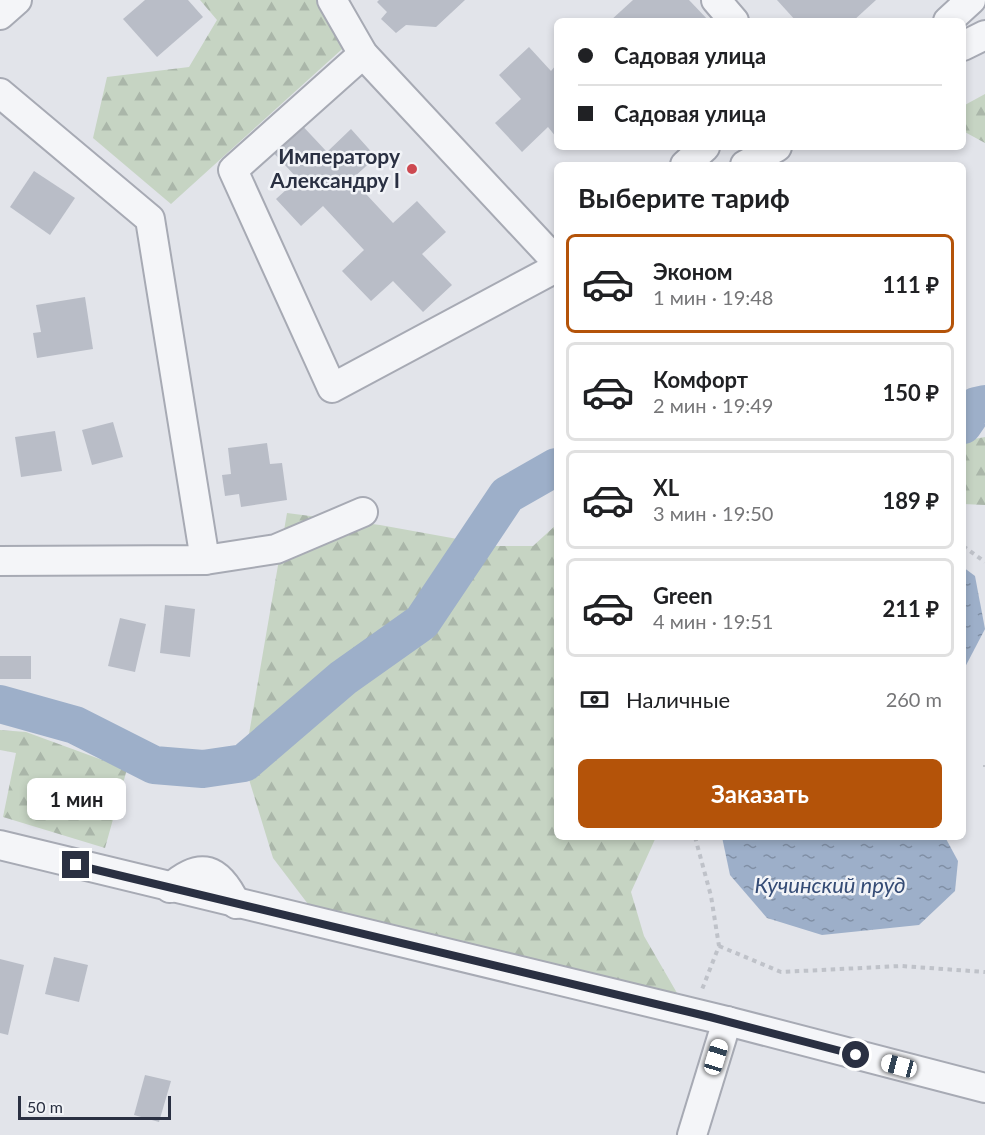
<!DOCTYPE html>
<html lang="ru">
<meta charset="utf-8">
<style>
body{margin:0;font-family:Lato,sans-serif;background:#f2f2f2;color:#202124;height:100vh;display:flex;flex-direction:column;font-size:22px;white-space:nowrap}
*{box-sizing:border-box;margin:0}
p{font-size:20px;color:#757577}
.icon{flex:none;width:33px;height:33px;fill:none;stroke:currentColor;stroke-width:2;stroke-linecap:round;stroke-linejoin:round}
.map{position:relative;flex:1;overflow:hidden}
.sheet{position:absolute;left:554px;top:162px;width:412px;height:678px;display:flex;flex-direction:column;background:#fff;border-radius:9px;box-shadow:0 3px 9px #0003}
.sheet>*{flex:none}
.banner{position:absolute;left:554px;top:18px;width:412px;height:132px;border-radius:9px;box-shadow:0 3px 9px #0003;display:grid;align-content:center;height:132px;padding:0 24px;background:#fff}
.scale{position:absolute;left:18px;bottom:15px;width:153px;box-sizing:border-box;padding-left:6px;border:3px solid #2a3042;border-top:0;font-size:16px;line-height:21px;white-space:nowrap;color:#2a3042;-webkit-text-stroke:4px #f1f3f7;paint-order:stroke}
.end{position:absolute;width:27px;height:27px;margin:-14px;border:8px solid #2a3042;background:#fff;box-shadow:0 0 0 3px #fff}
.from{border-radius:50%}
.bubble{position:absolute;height:42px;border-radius:9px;background:#fff;box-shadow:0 3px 9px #0003;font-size:20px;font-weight:700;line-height:42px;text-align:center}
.car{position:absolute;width:18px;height:36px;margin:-18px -9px;border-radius:8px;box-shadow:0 0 4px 2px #0007;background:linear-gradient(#fff 24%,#345 0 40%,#fff 0 76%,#345 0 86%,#fff 0)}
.banner b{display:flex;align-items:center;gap:21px;height:57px;font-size:22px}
.banner b+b{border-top:2px solid #e0e0e0}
.banner i{width:15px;height:15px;background:#202124}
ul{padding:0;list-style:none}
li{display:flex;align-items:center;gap:18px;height:99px;margin:0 12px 9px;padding:0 12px;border:3px solid #e0e0e0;border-radius:9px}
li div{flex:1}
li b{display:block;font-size:22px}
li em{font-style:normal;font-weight:700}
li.current{border-color:#b45309}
li>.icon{width:54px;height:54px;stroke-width:1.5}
h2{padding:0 24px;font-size:27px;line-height:72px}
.pay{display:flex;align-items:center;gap:15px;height:66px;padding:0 24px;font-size:22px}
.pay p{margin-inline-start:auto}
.primary-button{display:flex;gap:12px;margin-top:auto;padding:12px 24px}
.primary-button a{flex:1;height:69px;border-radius:9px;background:#b45309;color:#fff;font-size:24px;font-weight:700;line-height:69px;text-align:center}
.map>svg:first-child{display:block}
.forest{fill:url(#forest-firs)}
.water{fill:url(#water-ripples)}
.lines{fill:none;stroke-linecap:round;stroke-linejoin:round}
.river{stroke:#9dafc9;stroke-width:38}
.building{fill:#b9bdc7}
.minor-casing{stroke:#a7aab4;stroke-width:32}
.path{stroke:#bfc2c9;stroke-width:4;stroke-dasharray:4.5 4.5;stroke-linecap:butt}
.minor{stroke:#f4f5f8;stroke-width:28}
.route{stroke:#2a3042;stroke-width:8}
.poi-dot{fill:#cd4951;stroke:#f1f3f7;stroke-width:2}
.labels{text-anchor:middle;stroke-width:5;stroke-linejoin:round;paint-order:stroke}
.poi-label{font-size:21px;font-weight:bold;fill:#2a3042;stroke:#f1f3f7;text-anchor:end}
.water-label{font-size:22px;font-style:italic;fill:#344b75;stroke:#f1f3f7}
</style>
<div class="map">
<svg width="985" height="1135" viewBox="0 0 985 1135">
<defs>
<pattern id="forest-firs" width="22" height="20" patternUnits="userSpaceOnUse" patternTransform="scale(1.5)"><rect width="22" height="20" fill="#c6d4c3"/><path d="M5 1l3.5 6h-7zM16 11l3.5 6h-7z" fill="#aab6a9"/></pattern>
<pattern id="water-ripples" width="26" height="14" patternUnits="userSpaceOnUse" patternTransform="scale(1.5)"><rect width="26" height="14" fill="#9dafc9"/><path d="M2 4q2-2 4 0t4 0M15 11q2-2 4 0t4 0" fill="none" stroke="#808fa5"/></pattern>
</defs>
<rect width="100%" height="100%" fill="#e2e4ea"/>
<g class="forest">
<polygon points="200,0 327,0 351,41 171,204 93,138 107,77 189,67 217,20"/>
<polygon points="985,94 985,143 963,131 963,106"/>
<polygon points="985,437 985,505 963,504 963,441"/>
<polygon points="287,513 380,525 496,546 533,546 556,525 556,837 656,837 631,892 644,936 677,993 369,930 311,908 273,858 244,763"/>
<polygon points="0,730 26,732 127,769 105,848 3,817 16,753 0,750"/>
</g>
<g class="water">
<polygon points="963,567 975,576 985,629 963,671"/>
<polygon points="722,837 945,837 958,861 955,891 919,925 822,935 767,918 730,875"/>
</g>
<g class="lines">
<g class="river">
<polyline points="963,425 976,406 985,404"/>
<polyline points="0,704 75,725 154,765 203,769 244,763 343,678 422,622 507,495 556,467"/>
</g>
</g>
<g class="building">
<polygon points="145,0 188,0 203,17 157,57 123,19"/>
<polygon points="379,0 465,0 436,27 406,25 396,33 381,19 387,12 377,2"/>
<polygon points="633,0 689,0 709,21 610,21"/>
<polygon points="777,0 876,0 853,21 796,21"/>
<polygon points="529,47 551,71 556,65 556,137 548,127 522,152 495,123 521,99 499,75"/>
<polygon points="297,120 327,152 351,129 376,157 352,179 393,223 417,201 446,232 422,254 452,285 423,312 393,281 371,301 342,271 364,250 323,206 301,226 276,199 298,179 268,147"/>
<polygon points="34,171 75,198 50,235 10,207"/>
<polygon points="85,297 93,349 37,358 33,333 41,332 36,305"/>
<polygon points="113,422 123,457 92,465 82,430"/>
<polygon points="55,431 62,471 21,477 15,437"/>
<polygon points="267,443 270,464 282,463 287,500 241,507 239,494 225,496 222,475 231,474 228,448"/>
<polygon points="165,605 195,609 190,657 160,653"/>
<polygon points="120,618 146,624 135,672 108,666"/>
<rect x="0" y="656" width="31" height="23"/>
<polygon points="54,957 88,965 79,1002 45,994"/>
<polygon points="0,959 24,965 8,1035 0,1033"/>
<polygon points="145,1075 171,1081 159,1122 134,1115"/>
</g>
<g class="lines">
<defs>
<g id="minor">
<polyline points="332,0 363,54 556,261"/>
<polyline points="716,0 734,21"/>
<polyline points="0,15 17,0"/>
<polyline points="948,21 971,0"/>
<polyline points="963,46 985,35"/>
<polyline points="363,54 233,170 332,388 556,268"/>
<polyline points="0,93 150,219 205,560"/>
<polyline points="685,165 705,147"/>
<polyline points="745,165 777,147"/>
<polyline points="0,561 205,560 276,549 363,512"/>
<polyline points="0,845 727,1021 985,1088"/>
<path d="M170,888C201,860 219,868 236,904"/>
<polyline points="692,1135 727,1021"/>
</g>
</defs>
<use href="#minor" class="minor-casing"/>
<g class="path">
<polyline points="963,546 985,562"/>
<polyline points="985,765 985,767"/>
<polyline points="695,837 711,896 719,946 701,992"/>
<polyline points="719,946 781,972 901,966 985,972"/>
</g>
<use href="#minor" class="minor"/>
</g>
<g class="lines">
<polyline class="route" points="76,865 710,1017 856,1055"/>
</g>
<circle class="poi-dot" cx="412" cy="169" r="6"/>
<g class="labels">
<g class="poi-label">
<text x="400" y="164">Императору<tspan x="400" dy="24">Александру I</tspan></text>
</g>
<g class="water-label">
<text x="830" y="893">Кучинский пруд</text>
</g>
</g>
</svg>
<div class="scale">50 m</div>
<i class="end from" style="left:856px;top:1055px"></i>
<i class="end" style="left:76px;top:865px"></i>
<div class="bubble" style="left:27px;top:778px;width:99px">1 мин</div>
<i class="car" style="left:716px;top:1057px;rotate:17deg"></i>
<i class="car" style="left:899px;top:1066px;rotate:285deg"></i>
<div class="banner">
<b><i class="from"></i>Садовая улица</b>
<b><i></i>Садовая улица</b>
</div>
<section class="sheet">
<h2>Выберите тариф</h2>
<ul>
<li class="current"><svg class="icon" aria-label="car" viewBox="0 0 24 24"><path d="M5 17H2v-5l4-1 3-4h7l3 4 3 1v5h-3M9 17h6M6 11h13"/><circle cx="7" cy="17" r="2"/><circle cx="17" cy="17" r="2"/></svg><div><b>Эконом</b><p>1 мин · 19:48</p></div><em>111 ₽</em></li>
<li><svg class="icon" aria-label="car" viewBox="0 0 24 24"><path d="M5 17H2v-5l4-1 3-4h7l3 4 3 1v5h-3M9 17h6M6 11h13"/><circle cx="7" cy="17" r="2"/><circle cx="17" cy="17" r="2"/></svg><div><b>Комфорт</b><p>2 мин · 19:49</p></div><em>150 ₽</em></li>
<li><svg class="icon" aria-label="car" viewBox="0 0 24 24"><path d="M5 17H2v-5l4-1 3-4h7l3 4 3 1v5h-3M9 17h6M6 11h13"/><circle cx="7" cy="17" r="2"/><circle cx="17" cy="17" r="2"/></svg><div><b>XL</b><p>3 мин · 19:50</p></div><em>189 ₽</em></li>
<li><svg class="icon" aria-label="car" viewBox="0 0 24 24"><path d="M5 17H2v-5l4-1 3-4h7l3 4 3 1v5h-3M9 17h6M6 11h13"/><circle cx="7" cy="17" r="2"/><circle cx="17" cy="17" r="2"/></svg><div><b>Green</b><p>4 мин · 19:51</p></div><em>211 ₽</em></li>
</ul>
<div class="pay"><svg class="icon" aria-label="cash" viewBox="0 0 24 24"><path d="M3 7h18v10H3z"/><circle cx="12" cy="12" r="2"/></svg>Наличные<p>260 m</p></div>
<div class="primary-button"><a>Заказать</a></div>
</section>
</div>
